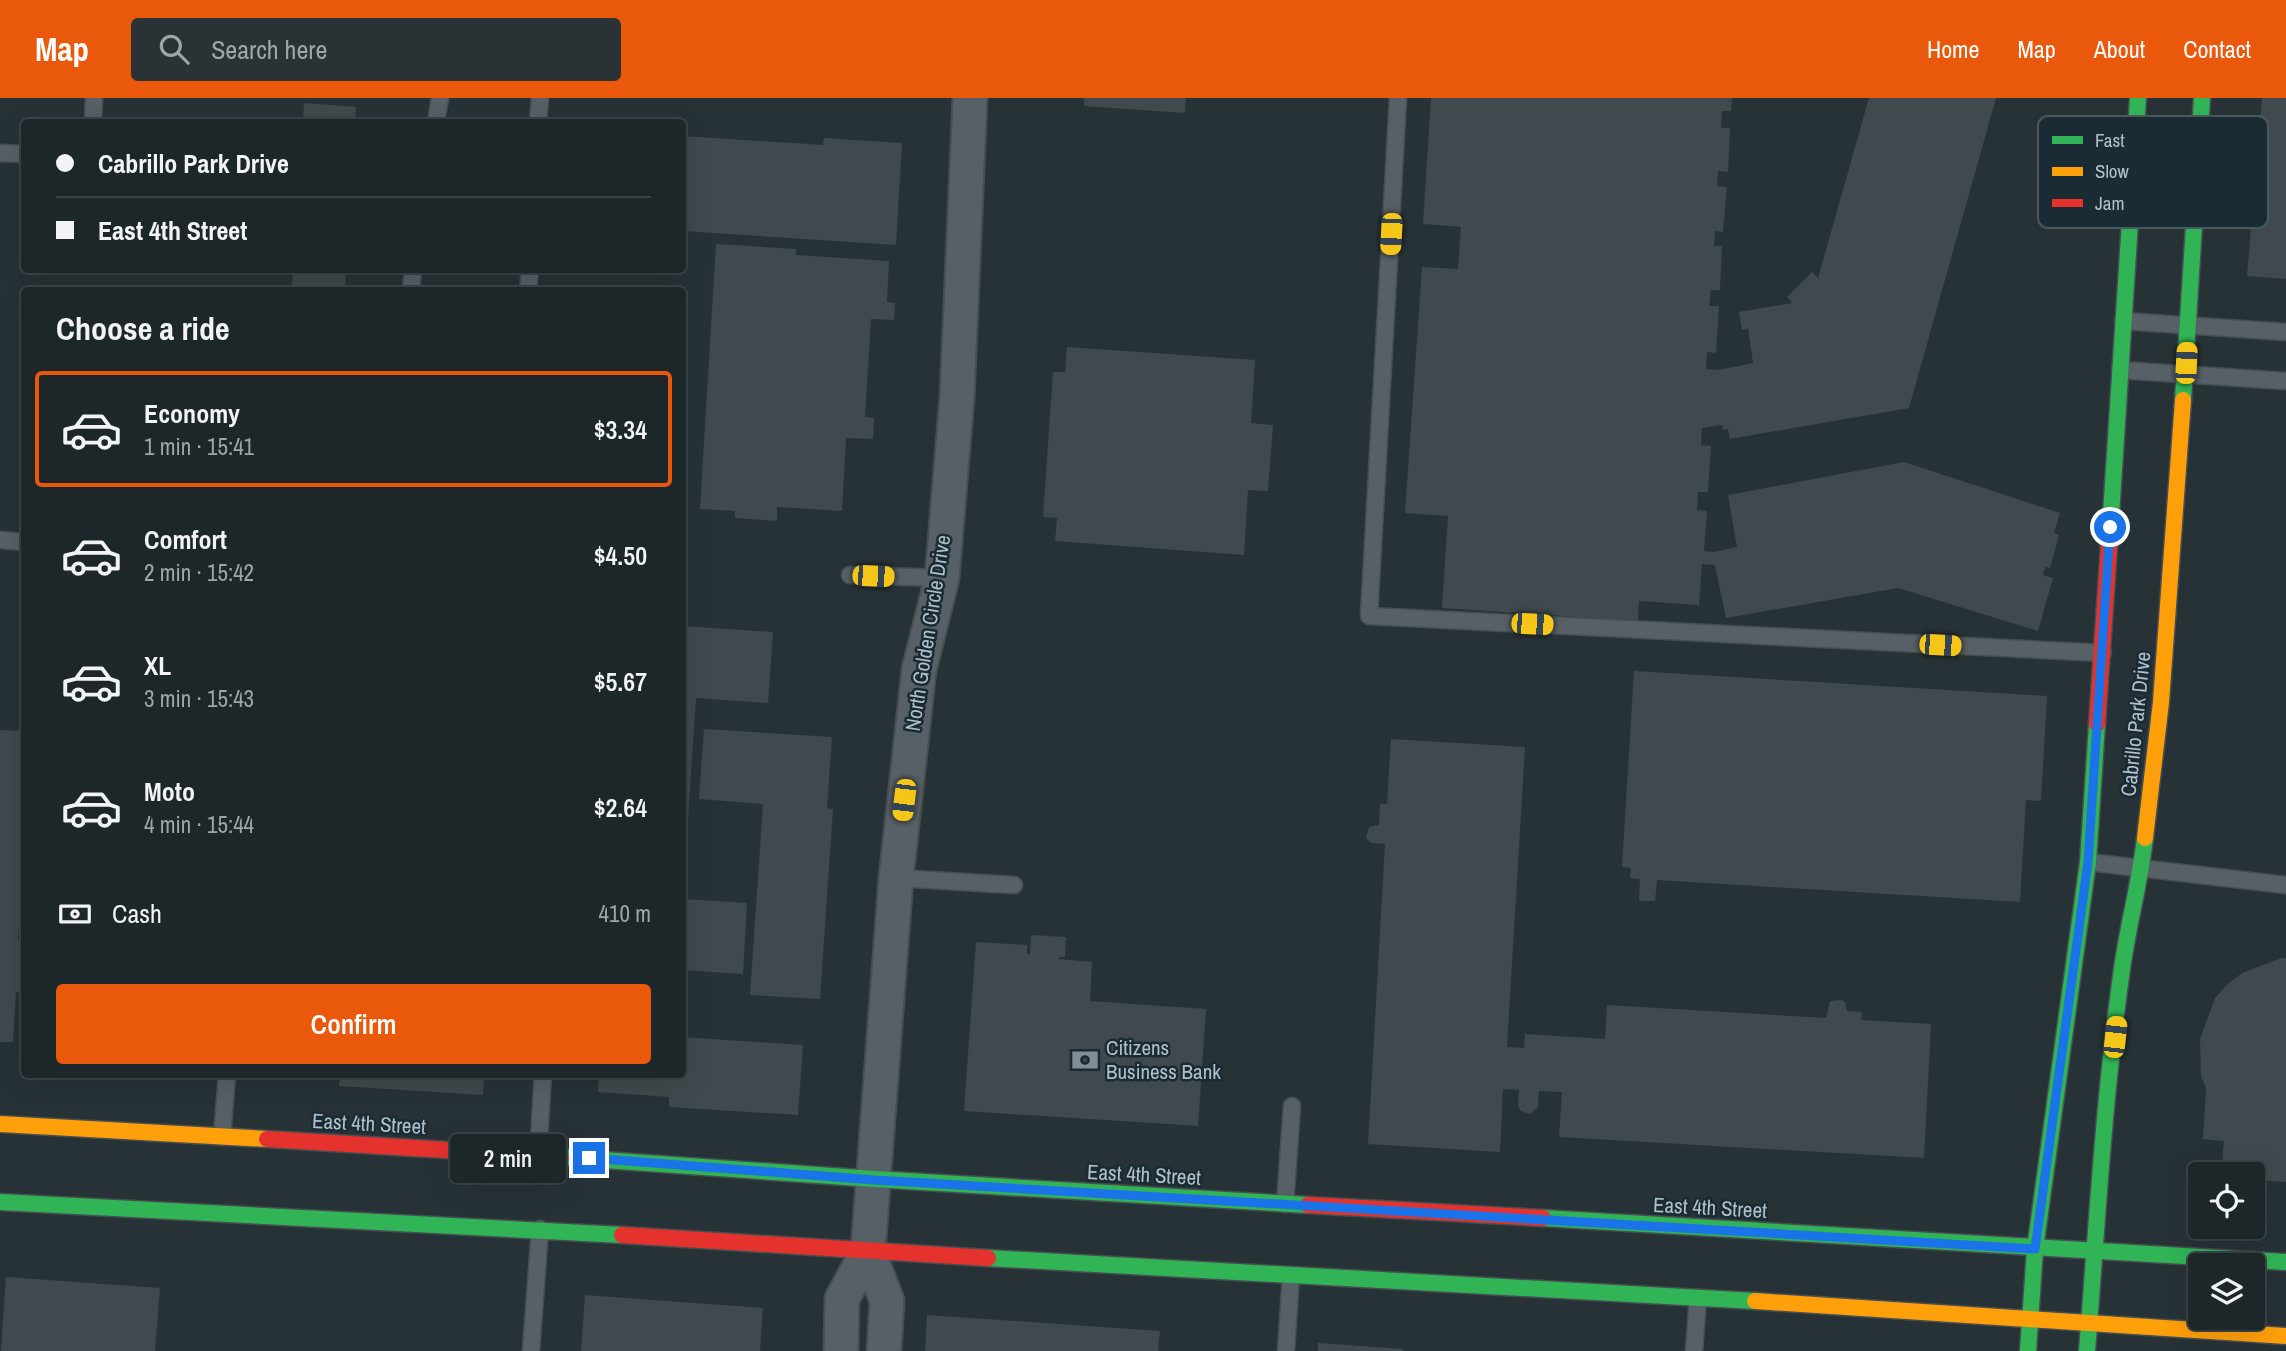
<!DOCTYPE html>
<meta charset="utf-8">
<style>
body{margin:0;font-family:"Archivo Narrow",sans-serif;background:#2a3235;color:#f1f3f6;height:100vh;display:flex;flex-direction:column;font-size:26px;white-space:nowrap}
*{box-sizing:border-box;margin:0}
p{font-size:23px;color:#a0a5a8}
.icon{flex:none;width:38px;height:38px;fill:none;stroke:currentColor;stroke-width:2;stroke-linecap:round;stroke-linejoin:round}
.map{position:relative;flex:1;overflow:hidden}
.sheet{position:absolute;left:21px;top:189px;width:665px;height:791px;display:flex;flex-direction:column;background:#1d2629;border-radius:7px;box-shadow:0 7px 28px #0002,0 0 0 2px #3b4346}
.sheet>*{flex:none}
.banner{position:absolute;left:21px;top:21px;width:665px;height:154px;border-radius:7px;box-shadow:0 7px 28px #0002,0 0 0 2px #3b4346;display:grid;align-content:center;height:154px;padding:0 35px;background:#1d2629}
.buttons{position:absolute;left:2188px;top:1064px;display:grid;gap:14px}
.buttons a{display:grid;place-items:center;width:77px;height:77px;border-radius:7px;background:#1d2629;box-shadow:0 7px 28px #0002,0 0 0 2px #3b4346;font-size:35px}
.end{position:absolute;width:32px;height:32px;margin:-16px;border:9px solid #1a73e8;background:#fff;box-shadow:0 0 0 4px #fff}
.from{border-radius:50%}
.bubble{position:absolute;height:49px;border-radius:7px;background:#1d2629;box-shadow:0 7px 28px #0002,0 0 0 2px #3b4346;font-size:23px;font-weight:600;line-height:49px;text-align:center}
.car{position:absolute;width:21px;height:42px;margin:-21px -10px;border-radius:9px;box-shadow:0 0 5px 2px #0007;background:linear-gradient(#f5c518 24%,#345 0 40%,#f5c518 0 76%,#345 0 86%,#f5c518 0)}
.banner b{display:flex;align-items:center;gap:24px;height:66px;font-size:26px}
.banner b+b{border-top:2px solid #3b4346}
.banner i{width:18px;height:18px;background:#f1f3f6}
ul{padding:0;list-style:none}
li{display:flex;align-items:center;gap:21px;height:116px;margin:0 14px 10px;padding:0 21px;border:4px solid transparent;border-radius:7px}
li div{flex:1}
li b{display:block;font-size:26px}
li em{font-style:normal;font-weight:600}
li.active{border-color:#ea580c}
li>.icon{width:63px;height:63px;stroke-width:1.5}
h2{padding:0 35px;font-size:32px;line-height:84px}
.pay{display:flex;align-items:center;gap:18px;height:77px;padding:0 35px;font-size:26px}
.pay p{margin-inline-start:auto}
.button{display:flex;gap:14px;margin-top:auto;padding:14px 35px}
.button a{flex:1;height:80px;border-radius:7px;background:#ea580c;color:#fff;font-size:28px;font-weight:600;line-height:80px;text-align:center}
header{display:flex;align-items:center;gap:42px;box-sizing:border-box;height:98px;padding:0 35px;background:#ea580c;color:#fff}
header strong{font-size:33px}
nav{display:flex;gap:38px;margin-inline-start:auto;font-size:24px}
.search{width:490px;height:63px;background:#2a3235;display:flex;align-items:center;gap:18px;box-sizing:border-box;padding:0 24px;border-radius:7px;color:#a0a5a8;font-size:26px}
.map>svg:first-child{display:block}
.building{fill:#40494d}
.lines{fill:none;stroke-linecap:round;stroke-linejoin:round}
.lane-casing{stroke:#464e52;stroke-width:19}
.street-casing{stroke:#464e52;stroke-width:37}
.fast-casing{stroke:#464e52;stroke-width:19}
.slow-casing{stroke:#464e52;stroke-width:19}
.jam-casing{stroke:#464e52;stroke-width:19}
.lane{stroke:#576066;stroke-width:16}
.street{stroke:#576066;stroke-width:33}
.fast{stroke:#30b455;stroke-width:16}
.slow{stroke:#ff9f0a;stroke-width:16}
.jam{stroke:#e5322d;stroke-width:16}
.route{stroke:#1a73e8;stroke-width:9}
.labels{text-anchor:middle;stroke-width:5;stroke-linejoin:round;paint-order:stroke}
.street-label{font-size:21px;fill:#b0c0ca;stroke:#1a2b33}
.poi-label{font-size:21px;fill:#b0c0ca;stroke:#1a2b33;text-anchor:start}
.key{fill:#1a2b33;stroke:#475860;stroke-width:2}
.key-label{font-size:19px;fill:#b0c0ca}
</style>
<header>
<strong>Map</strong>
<div class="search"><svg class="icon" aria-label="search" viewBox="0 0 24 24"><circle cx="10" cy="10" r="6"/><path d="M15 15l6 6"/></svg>Search here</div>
<nav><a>Home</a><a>Map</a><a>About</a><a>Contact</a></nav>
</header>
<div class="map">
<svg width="2286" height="1253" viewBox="0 0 2286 1253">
<rect width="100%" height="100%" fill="#273237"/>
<g class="building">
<polygon points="1084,0 1186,0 1185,15 1084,8"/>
<polygon points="1431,0 1732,0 1731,13 1722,13 1721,30 1730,30 1728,74 1718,73 1717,88 1727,89 1723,134 1715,133 1714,148 1722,148 1720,192 1711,192 1709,208 1719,208 1716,255 1707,254 1706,271 1718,272 1753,265 1748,230 1742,232 1739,214 1792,205 1787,199 1812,174 1818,180 1869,0 1996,0 1909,310 1730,341 1728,331 1723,332 1722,327 1702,330 1701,347 1711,348 1708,394 1698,394 1697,412 1707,413 1704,453 1714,454 1737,449 1728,397 1904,364 2060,415 2054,435 2059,437 2050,470 2045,469 2043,477 2053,480 2038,533 1898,490 1726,520 1715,467 1702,466 1699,507 1639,503 1638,523 1442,510 1448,418 1405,415 1422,169 1458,171 1461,129 1423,126"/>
<polygon points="2262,0 2286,0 2286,181 2247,178"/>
<polygon points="304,5 356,9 355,24 303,24"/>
<polygon points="682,38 823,47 824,40 902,45 896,147 682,133"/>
<polygon points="716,146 796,151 796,157 889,163 887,204 895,205 894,222 871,221 865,319 874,320 873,341 846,340 842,413 777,409 777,423 735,420 735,413 700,411"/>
<polygon points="293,172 346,172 345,192 292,192"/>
<polygon points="1067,249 1255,262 1251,325 1273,327 1268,393 1248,392 1244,457 1055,443 1057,420 1043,419 1053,274 1065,274"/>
<polygon points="682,528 773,534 768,605 696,600 685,765 682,765"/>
<polygon points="1634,573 2047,598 2041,703 2026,702 2020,804 1657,782 1655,803 1639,803 1640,781 1630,780 1631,770 1622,769"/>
<polygon points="704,631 832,639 827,710 833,711 820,901 750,897 763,706 699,701"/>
<polygon points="0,632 24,633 24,735 18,843 24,843 24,870 23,895 16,894 13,944 0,944"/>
<polygon points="1391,641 1525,649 1507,949 1524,950 1525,936 1605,941 1607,907 1826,920 1830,903 1841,902 1845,904 1847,913 1862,914 1861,922 1931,926 1924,1060 1559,1039 1562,994 1539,993 1538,1009 1530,1016 1521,1013 1518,1008 1519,992 1503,991 1500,1054 1368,1046 1385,746 1371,745 1366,740 1369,729 1379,727 1380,706 1387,706"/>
<polygon points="682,801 747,805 743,876 682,872"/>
<polygon points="1031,837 1066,839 1065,859 1059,859 1059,861 1092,864 1090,903 1206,911 1198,1028 964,1013 976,844 1027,847 1027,856 1030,856"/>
<polygon points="2282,860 2286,860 2286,1084 2252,1082 2252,1076 2221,1076 2224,1043 2203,1041 2206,990 2201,978 2200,941 2215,900 2228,886 2242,875"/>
<polygon points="682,939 803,947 798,1017 669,1009 669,999 598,994 599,976 682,976"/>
<polygon points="340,976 484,976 483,997 339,988"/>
<polygon points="6,1179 160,1190 155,1253 1,1253"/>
<polygon points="585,1197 763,1210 760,1253 581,1253"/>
<polygon points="927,1217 1160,1233 1158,1253 925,1253"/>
<polygon points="1318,1245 1403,1251 1403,1253 1318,1253"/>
</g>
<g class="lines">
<defs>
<g id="lane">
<polyline points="1398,0 1369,518 2103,555"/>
<polyline points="93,24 94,0"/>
<polyline points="436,24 440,0"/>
<polyline points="538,24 540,0"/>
<polyline points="0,55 24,56"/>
<polyline points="411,192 413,172"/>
<polyline points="528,192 530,172"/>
<polyline points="2123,223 2286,234"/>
<polyline points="2120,272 2286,283"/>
<polyline points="0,442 24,444"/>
<polyline points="850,477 942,480"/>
<polyline points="2088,764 2286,787"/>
<polyline points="896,780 1014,787"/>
<polyline points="222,1039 227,977"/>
<polyline points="538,1057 543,977"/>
<polyline points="1285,1106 1292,1008"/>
<polyline points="531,1253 540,1131"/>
<polyline points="1286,1253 1291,1177"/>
<polyline points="1694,1253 1698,1200"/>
</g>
<g id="street">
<polyline points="868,1153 887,1203 884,1253"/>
<polyline points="841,1253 842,1201 868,1153 896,780 919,572 942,480 957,299 970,0"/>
</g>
<g id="fast">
<polyline points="2183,302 2202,0"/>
<polyline points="2109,448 2138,0"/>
<polyline points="561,1059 874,1081 1308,1107"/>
<polyline points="0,1104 622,1137"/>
<polyline points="1543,1120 2286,1164"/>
<polyline points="988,1160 1755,1203"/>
<polyline points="2028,1253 2035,1151 2088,764 2097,626"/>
<path d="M2087,1253C2097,1126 2104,997 2122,871C2128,827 2140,784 2145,740"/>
</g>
<g id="slow">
<polyline points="2145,740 2161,604 2183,302"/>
<polyline points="0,1026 267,1041"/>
<polyline points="1755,1203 2286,1238"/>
</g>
<g id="jam">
<polyline points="2097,626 2109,448"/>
<polyline points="267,1041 561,1059"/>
<polyline points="1308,1107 1543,1120"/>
<polyline points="622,1137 988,1160"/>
</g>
</defs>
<use href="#lane" class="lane-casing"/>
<use href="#street" class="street-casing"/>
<use href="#fast" class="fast-casing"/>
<use href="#slow" class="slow-casing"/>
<use href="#jam" class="jam-casing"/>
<use href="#lane" class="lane"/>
<use href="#street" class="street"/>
<use href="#fast" class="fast"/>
<use href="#slow" class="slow"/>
<use href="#jam" class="jam"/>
</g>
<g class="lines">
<polyline class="route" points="589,1060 874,1082 2035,1151 2088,764 2110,429"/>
</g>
<defs>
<symbol id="bank-bare" viewBox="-9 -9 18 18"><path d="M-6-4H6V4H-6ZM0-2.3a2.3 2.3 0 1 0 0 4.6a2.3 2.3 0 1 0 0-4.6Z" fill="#808e97" stroke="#1a2b33" stroke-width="2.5" paint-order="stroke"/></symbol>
</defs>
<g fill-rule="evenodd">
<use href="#bank-bare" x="1066" y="943" width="38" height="38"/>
</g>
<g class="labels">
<g class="street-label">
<text transform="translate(928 535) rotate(-81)" y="7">North Golden Circle Drive</text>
<text transform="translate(2136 626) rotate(-84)" y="7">Cabrillo Park Drive</text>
<text transform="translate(369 1026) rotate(3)" y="7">East 4th Street</text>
<text transform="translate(1144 1077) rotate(3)" y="7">East 4th Street</text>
<text transform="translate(1710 1110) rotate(3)" y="7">East 4th Street</text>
</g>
<g class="poi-label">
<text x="1106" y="957">Citizens<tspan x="1106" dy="24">Business Bank</tspan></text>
</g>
</g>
<rect x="2038" y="18" width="230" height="112" rx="10" class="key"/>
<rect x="2052" y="38" width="31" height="8" fill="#30b455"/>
<rect x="2052" y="69" width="31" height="9" fill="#ff9f0a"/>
<rect x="2052" y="101" width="31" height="8" fill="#e5322d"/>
<g class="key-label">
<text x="2095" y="49">Fast</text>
<text x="2095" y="80">Slow</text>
<text x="2095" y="112">Jam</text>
</g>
</svg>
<div class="buttons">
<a><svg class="icon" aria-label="locate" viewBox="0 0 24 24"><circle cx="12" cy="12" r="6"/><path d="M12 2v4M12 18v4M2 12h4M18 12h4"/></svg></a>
<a><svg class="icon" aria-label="layers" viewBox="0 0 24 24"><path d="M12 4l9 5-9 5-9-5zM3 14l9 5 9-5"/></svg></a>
</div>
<i class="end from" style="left:2110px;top:429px"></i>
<i class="end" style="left:589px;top:1060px"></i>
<div class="bubble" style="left:450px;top:1036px;width:116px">2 min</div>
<i class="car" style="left:1391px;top:136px;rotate:183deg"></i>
<i class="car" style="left:2186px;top:265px;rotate:3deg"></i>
<i class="car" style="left:873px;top:478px;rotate:92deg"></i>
<i class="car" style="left:1532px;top:526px;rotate:93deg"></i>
<i class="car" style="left:1940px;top:547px;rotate:93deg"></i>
<i class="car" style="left:904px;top:702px;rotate:187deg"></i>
<i class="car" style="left:2115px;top:939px;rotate:6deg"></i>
<div class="banner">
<b><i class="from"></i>Cabrillo Park Drive</b>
<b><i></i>East 4th Street</b>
</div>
<section class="sheet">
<h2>Choose a ride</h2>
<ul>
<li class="active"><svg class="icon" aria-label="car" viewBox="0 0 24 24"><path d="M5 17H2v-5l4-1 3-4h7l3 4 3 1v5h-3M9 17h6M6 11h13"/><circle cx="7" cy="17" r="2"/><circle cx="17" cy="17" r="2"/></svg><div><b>Economy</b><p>1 min · 15:41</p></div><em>$3.34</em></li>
<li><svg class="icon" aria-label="car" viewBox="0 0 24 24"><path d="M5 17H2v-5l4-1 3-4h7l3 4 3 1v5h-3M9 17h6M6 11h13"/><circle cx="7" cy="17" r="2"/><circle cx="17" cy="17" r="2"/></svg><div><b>Comfort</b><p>2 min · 15:42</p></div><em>$4.50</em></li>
<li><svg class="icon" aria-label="car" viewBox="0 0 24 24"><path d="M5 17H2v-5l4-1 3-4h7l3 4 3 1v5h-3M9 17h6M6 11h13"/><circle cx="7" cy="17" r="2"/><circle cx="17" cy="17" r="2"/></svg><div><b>XL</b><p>3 min · 15:43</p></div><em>$5.67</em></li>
<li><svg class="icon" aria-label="car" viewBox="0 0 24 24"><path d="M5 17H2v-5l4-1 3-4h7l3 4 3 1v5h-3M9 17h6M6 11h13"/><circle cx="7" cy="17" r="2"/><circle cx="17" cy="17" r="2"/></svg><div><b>Moto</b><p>4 min · 15:44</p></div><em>$2.64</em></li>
</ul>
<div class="pay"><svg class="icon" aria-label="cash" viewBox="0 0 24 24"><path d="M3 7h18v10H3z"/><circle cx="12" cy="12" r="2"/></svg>Cash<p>410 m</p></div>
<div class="button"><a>Confirm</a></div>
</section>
</div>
